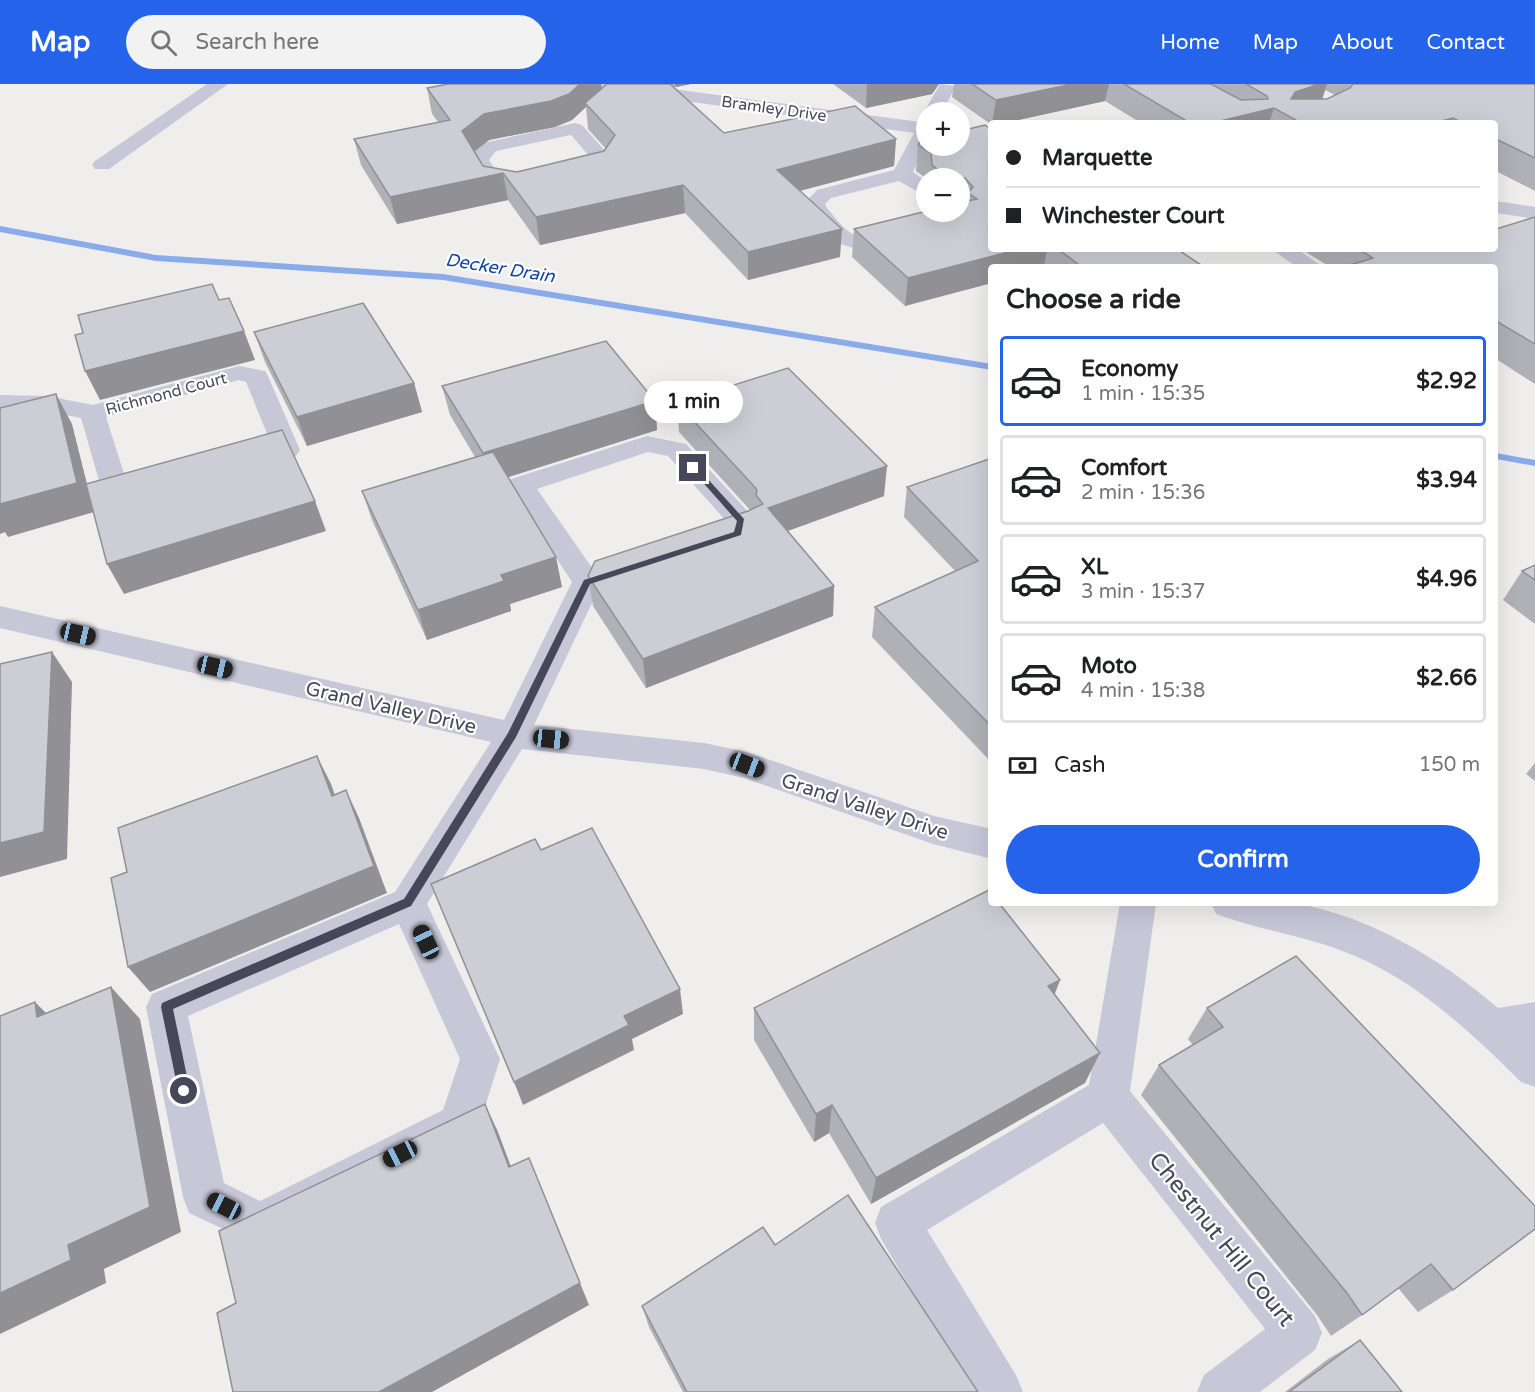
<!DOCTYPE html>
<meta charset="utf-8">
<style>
body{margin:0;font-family:"Varela Round",sans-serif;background:#f2f2f2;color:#202124;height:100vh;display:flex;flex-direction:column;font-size:22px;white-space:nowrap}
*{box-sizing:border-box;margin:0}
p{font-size:20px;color:#757577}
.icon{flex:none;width:33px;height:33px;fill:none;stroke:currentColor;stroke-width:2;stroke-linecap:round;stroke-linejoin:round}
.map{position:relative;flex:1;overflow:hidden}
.side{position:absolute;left:988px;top:180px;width:510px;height:642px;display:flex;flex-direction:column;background:#fff;border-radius:6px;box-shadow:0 6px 24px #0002}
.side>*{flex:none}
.banner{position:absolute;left:988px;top:36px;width:510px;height:132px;border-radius:6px;box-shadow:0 6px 24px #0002;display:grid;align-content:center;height:132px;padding:0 18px;background:#fff}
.fabs{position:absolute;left:916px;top:18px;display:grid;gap:12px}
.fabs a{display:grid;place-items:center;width:54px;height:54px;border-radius:50%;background:#fff;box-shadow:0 6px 24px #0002;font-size:30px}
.end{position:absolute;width:27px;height:27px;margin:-14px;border:8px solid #46485a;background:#fff;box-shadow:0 0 0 3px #fff}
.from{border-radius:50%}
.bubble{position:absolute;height:42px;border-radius:21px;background:#fff;box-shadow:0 6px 24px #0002;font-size:20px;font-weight:800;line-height:42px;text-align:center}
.car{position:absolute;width:18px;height:36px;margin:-18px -9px;border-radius:8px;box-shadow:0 0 4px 2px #0007;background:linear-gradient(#222 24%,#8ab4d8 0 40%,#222 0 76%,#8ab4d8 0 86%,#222 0)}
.banner b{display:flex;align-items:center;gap:21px;height:57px;font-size:22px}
.banner b+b{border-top:2px solid #e0e0e0}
.banner i{width:15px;height:15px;background:#202124}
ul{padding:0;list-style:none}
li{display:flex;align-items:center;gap:18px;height:90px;margin:0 12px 9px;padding:0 6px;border:3px solid #e0e0e0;border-radius:6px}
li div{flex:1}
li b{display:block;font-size:22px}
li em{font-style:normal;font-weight:800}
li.current{border-color:#2563eb}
li>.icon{width:54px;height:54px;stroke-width:1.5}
h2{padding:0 18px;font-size:27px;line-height:72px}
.pay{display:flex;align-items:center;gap:15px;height:66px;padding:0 18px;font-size:22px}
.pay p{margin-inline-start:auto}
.cta{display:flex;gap:12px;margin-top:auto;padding:12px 18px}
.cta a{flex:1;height:69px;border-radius:36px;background:#2563eb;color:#fff;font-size:24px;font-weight:800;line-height:69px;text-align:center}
header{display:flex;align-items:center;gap:36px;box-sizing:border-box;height:84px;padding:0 30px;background:#2563eb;color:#fff}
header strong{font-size:28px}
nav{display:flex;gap:33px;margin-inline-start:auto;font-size:21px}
.search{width:420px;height:54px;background:#f2f2f2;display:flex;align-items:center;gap:15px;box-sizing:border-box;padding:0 21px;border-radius:33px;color:#757577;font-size:22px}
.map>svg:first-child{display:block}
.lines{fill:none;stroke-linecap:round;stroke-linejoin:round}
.stream{fill:#8aabe9;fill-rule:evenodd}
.street{fill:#c7c8d7;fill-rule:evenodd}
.wall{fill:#b0b0b7;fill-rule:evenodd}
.shaded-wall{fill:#909095}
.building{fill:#cdcdd5;stroke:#909095;stroke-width:1.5}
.route{fill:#46485a}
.labels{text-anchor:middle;stroke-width:4.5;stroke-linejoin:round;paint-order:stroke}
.far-street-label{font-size:16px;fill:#46485a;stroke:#fff}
.far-water-label{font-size:18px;font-style:italic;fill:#0f43a4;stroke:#fff}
.street-label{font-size:20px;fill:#46485a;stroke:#fff}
.near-street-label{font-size:24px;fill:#46485a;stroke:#fff}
</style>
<header>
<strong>Map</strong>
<div class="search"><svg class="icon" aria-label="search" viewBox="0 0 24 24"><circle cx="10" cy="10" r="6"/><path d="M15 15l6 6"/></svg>Search here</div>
<nav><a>Home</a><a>Map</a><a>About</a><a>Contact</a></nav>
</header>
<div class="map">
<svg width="1535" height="1308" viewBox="0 0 1535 1308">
<rect width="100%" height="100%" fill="#f0eeed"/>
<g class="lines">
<g class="stream">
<polygon points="0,142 156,171 443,190 992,280 992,286 443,196 156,177 0,148"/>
<polygon points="1496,369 1535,376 1535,382 1496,375"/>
</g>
<g class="street">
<polygon points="207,0 228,0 109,85 95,85 92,81 95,77"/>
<path d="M589,0H636L920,38L927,35V59L913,88L927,98V113L899,97L831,114L825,120L827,124C835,133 843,145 854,151C872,161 925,137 945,131L944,128H960V123L967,130L959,139L891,161L857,165L840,160L832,154L810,130L805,119L817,106L894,86L914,49L598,5Z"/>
<polygon points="940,0 956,2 942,28 927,28 927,32 924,28"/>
<path d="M575,39L582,41L615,78L606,92L521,113L490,108L469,75L483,59ZM571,51L595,79L592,84L521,101L504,99L489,76L496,67Z"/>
<polygon points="1496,117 1535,123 1535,135 1496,129"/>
<polygon points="1271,165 1297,165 1323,183 1297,183"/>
<polygon points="239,282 265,287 268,292 300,366 296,372 263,380 254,378 250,372 254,366 272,362 246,298 239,296 106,333 128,402 139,399 149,402 153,408 149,414 118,423 108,420 104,414 81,334 47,327 0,327 0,311 47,312 93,321"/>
<path d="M647,352L686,360L751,431L755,437C754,443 753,452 748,456C737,463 716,467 704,464L700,457L704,450L725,443L727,438L668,372L648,368L537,405L602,498L534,641L704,659L747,668L934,732L992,745V775L933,760L744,694L704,685L522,665L427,820L500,975L475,1055L260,1162L189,1129L183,1113L146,923L152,910L395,808L491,658L0,544V522L504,636L572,498L508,401L511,395ZM399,840L460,975L443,1026L260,1117L224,1099L188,932Z"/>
<polygon points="1120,819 1156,819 1130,1007 1315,1232 1322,1249 1315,1266 1260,1308 1197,1308 1204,1291 1265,1245 1103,1039 927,1146 1016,1291 1023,1308 972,1308 881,1155 875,1139 881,1123 1089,1001"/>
<path d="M1211,819C1237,819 1267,815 1293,819C1368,831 1441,875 1498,924L1535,918V1003L1521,998C1469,946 1410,891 1340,866C1299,851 1256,845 1216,830Z"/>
</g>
</g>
<g class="wall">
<path d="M601,0L602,5L607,0H691L676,3H673L724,49L896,55L894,82L800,107L840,173L748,196L685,129L540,161L508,116L397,140L361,81L354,55L438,38L432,30L427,4ZM586,23L588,45L606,65L604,67L517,88L483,82L475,68L489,56L555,43L572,36Z"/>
<polygon points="833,0 939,0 932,10 866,24"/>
<path d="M953,0H1535V107L1496,87V39H1141L1105,17L1005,39H992V41L952,13L954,0ZM1325,6L1335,11L1327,15H1322Z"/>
<polygon points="918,61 960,62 992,165 1177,165 1204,183 992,183 905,222 852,173 854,145 960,128 960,94 927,95 916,87"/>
<polygon points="1535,133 1535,300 1496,275 1496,183 1330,183 1301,165 1496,165"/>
<polygon points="254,248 414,299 422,328 307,362 265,278"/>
<polygon points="442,302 655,317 657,346 508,393 562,503 510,520 511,527 427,556 372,436 362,407 475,373 450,331"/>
<polygon points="677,319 884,412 788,447 834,502 833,532 646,604 593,522 588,492 750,426 679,348"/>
<polygon points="992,374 992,679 872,553 875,523 955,487 904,433 907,403"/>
<polygon points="1535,481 1535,540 1503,516 1522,487"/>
<polygon points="1535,679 1535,697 1526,690"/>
<polygon points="1055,910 1085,999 871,1120 829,1049 814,1058 754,956 754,924"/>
<polygon points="1207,924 1453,1206 1418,1228 1398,1204 1362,1231 1331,1252 1317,1231 1141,1011 1159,981 1193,961 1188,955"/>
<polygon points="775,1161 978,1308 683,1308 649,1243 642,1222"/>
<polygon points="1360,1256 1402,1308 1285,1308 1328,1275"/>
</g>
<g class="shaded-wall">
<polygon points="580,0 601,0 602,8 585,19 586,23 572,36 555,43 489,56 467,73 462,47 484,30"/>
<polygon points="675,0 691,0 676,3"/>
<polygon points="867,0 939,0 932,10 866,24"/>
<polygon points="1073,0 1109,0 1105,17 1005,39 992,39 996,16"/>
<polygon points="1319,0 1327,0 1320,22 1291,15 1295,8"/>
<polygon points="1274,24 1269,39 1212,39"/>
<polygon points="1453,34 1451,39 1434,39"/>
<polygon points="896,55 894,82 776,113 777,86"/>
<polygon points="503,89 508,116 397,140 390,113"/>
<polygon points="683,101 685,129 540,161 536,133"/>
<polygon points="842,145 840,173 748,196 748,168"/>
<polygon points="1020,165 1047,165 1044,183 992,183 992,199 905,222 908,194"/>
<polygon points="244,247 255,276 100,316 85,287"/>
<polygon points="414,299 422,328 307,362 297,333"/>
<polygon points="56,310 72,340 94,428 8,453 5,448 0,450 0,420"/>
<polygon points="655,317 657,346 490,399 483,369"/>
<polygon points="887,382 884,412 768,454 768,424"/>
<polygon points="315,417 326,447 124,510 107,480"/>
<polygon points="556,473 562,503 510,520 511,527 427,556 418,526 501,491"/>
<polygon points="834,502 833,532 646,604 643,575"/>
<polygon points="52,568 72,598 67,775 0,793 0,759"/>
<polygon points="317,672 331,700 345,740 332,712"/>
<polygon points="346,706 359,734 387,809 150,908 128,883"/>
<polygon points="1060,896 1048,928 1048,902"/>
<polygon points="111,903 140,935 181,1148 104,1185 106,1199 0,1250 0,1209 68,1161"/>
<polygon points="680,905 683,930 632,955 634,966 523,1021 514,998 624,932"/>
<polygon points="35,918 67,950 37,933"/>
<polygon points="1100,969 1085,999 871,1120 876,1094"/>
<polygon points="485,1020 498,1048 521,1110 509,1083"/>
<polygon points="832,1021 829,1049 814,1058 816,1030"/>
<polygon points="529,1074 589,1221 432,1308 379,1308"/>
</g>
<g class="building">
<polygon points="448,0 580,0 569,10 551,17 484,30 462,47 483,82 517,88 604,67 615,51 585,19 607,0 670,0 724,49 855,22 896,55 777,86 842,145 748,168 683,101 536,133 503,89 390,113 354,55 450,36 427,4"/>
<polygon points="972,0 1073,0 996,16"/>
<polygon points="1124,0 1211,0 1241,16 1268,15 1267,12 1246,0 1319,0 1295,8 1291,15 1327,15 1350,4 1353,0 1535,0 1535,74 1496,55 1496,39 1463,39 1453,34 1434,39 1301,39 1274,24 1212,39 1190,39"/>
<polygon points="985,41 992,46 992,165 1020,165 908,194 854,145 927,127 960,128 960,119 977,115 968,109 973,103 965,94 962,94 961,98 960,98 960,94 949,94 932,81 931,69 918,61 921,56 927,55 927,62 960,62 960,47"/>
<polygon points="1535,133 1535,260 1496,237 1496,183 1344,183 1373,174 1358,165 1496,165 1496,145"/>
<polygon points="1058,165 1177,165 1204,183 1082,183"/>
<polygon points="212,200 219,216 229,214 244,247 85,287 75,251 83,249 78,231"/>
<polygon points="363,219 414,299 297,333 254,248"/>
<polygon points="606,257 655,317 483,369 442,302"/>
<polygon points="788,284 887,382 768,424 834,502 643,575 588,492 595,477 748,427 763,420 756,411 757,406 752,400 677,319"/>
<polygon points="56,310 77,399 0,420 0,324"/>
<polygon points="282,346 315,417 107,480 86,400"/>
<polygon points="493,368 556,473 501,491 504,497 418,526 362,407"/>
<polygon points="992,374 992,643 875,523 978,477 907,403"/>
<polygon points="1535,481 1535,496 1522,487"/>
<polygon points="52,568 44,748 0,759 0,580"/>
<polygon points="317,672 332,712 346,706 374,782 128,883 111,794 127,788 118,744"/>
<polygon points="592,744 680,905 624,932 629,941 514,998 431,800 535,755 541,766"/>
<polygon points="989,806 992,809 992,819 999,819 1060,896 1048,902 1100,969 876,1094 832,1021 816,1030 754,924"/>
<polygon points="1296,872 1535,1122 1535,1145 1453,1206 1431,1180 1362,1231 1347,1209 1159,981 1223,943 1207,924"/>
<polygon points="111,903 150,1123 68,1161 71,1176 0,1209 0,932 35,918 37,933"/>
<polygon points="485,1020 509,1083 529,1074 580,1199 379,1308 233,1308 217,1229 236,1219 219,1147"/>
<polygon points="848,1111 978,1308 687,1308 642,1222 763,1143 775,1161"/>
<polygon points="1360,1256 1402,1308 1289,1308"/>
</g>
<polygon class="route" points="691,382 696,382 744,435 741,451 590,500 516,653 411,822 173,925 190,1007 188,1011 179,1011 161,923 162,919 404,815 508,649 584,496 734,448 737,437 691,385"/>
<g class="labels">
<g class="far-street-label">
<text transform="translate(774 24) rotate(8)" y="6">Bramley Drive</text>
<text transform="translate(166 309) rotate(-15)" y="6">Richmond Court</text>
</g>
<g class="far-water-label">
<text transform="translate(500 184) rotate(9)" y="6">Decker Drain</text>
</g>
<g class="street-label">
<text transform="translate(391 623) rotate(13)" y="7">Grand Valley Drive</text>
<text transform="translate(865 722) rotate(18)" y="7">Grand Valley Drive</text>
</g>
<g class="near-street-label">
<text transform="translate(1222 1155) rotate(51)" y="8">Chestnut Hill Court</text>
</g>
</g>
</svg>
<div class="fabs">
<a>+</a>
<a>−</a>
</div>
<i class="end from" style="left:184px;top:1007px"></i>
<i class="end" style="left:693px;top:384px"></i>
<div class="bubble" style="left:644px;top:297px;width:99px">1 min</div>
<i class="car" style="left:78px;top:550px;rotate:103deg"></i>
<i class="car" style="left:215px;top:583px;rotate:103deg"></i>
<i class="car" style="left:551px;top:655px;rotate:96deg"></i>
<i class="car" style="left:747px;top:681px;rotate:111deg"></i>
<i class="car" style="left:426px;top:858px;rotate:335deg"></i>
<i class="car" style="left:400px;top:1070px;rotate:243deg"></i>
<i class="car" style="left:224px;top:1122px;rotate:297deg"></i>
<div class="banner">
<b><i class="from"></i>Marquette</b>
<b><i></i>Winchester Court</b>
</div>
<section class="side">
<h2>Choose a ride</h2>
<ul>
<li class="current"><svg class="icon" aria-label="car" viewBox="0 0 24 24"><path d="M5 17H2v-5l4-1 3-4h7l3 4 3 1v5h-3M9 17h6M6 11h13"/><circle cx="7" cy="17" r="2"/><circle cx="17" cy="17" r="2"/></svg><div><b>Economy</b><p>1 min · 15:35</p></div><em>$2.92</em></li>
<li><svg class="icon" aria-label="car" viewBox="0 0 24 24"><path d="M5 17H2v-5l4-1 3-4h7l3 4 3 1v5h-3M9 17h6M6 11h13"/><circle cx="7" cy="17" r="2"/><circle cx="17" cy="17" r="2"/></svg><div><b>Comfort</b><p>2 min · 15:36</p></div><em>$3.94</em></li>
<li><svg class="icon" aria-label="car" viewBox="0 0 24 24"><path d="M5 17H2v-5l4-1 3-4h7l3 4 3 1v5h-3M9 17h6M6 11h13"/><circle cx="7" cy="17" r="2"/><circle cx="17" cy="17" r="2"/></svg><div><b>XL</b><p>3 min · 15:37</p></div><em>$4.96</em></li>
<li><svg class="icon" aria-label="car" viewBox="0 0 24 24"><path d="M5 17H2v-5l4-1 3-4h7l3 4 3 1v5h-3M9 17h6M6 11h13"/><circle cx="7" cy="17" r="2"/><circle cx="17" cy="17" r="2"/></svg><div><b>Moto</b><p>4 min · 15:38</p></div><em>$2.66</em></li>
</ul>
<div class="pay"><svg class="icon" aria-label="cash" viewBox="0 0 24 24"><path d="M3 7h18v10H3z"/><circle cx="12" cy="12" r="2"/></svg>Cash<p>150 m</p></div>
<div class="cta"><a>Confirm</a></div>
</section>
</div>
